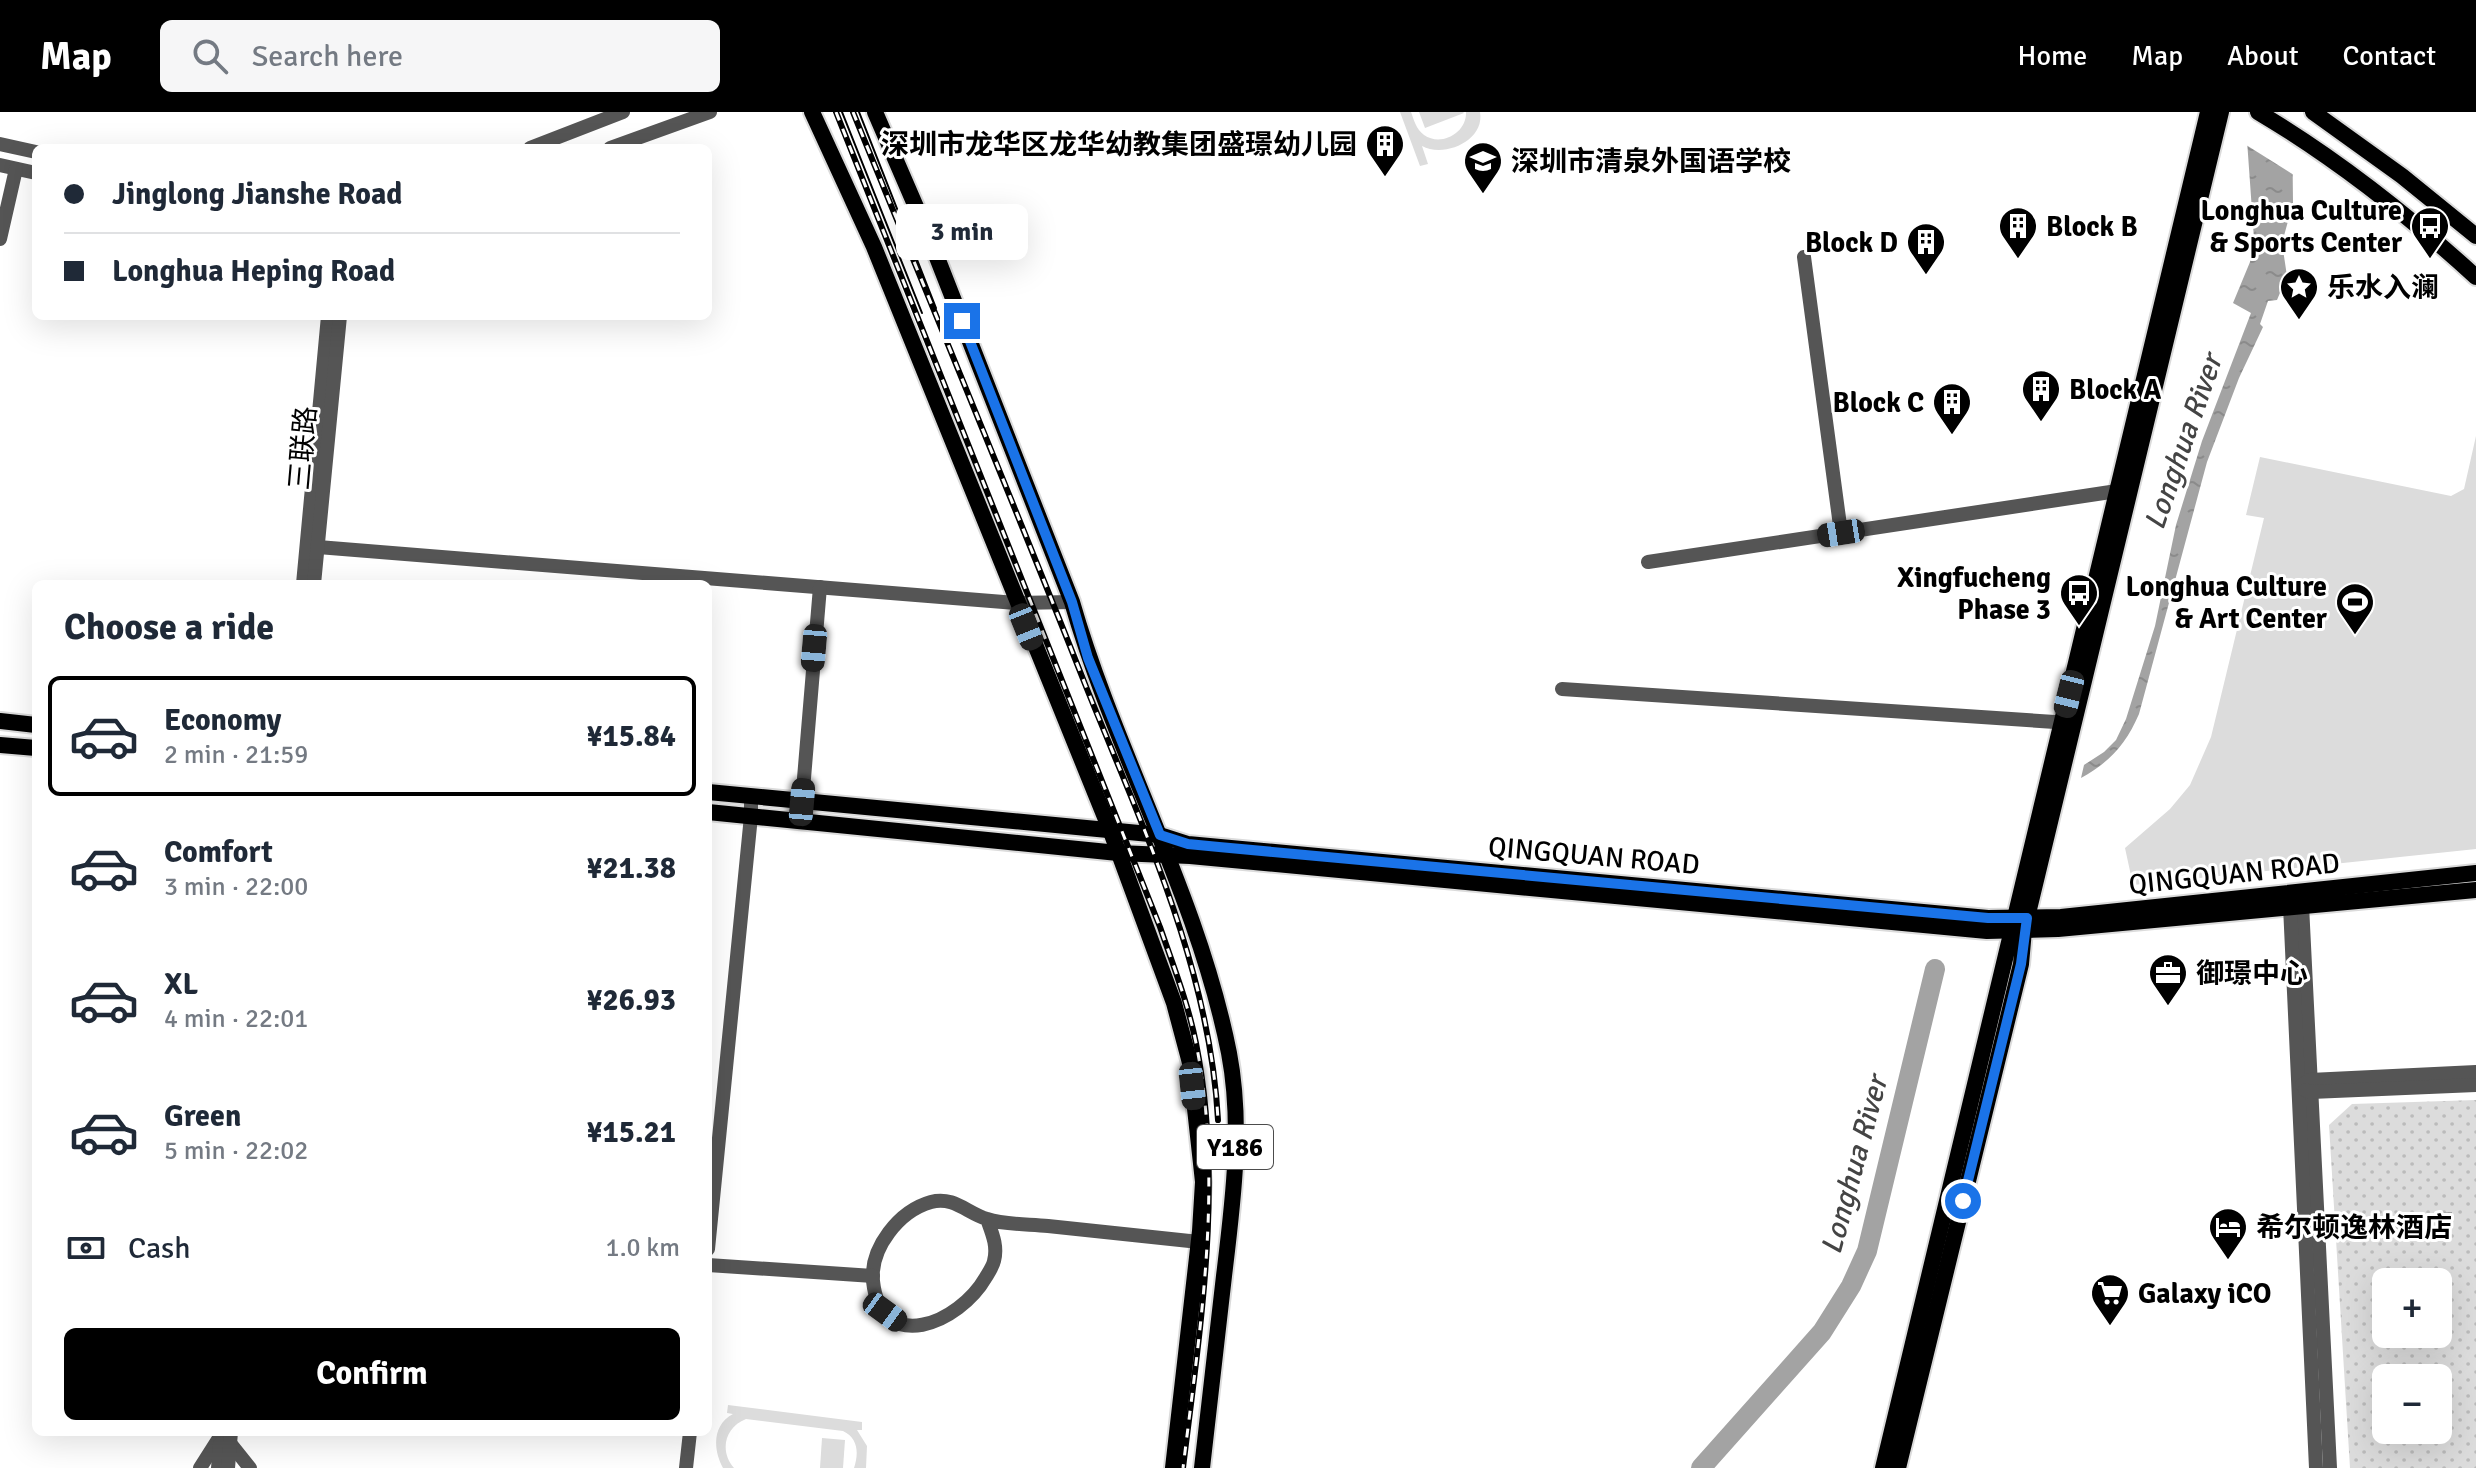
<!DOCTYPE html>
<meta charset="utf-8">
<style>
body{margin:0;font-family:Signika,"Noto Sans SC",sans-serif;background:#f6f6f7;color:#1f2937;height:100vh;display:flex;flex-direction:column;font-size:30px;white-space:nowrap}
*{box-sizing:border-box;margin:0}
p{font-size:26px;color:#747a83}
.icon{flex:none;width:44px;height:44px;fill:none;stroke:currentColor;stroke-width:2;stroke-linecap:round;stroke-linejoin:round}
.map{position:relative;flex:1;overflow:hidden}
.panel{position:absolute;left:32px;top:468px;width:680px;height:856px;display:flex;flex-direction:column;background:#fff;border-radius:12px;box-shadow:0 8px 32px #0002}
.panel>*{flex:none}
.guide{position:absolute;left:32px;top:32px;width:680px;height:176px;border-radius:12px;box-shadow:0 8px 32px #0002;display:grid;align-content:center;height:176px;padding:0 32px;background:#fff}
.controls{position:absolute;left:2372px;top:1156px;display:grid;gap:16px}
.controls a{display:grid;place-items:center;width:80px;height:80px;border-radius:12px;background:#fff;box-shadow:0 8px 32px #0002;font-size:40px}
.end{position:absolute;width:36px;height:36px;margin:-18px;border:10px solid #1a73e8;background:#fff;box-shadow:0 0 0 4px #fff}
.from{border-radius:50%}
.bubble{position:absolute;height:56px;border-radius:12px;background:#fff;box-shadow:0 8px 32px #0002;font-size:26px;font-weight:700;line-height:56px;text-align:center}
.car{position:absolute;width:24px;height:48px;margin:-24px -12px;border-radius:10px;box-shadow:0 0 6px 2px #0007;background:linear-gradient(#222 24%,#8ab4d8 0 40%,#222 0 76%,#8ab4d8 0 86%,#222 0)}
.guide b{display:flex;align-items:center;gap:28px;height:76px;font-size:30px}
.guide b+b{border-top:2px solid #e0e1e3}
.guide i{width:20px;height:20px;background:#1f2937}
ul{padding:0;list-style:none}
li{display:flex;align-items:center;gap:24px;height:120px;margin:0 16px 12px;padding:0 16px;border:4px solid transparent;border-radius:12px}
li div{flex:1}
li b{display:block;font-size:30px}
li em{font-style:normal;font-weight:700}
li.selected{border-color:#000}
li>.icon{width:72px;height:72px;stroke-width:1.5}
h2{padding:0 32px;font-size:36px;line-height:96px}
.pay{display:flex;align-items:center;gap:20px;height:88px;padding:0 32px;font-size:30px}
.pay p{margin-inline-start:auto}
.action{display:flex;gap:16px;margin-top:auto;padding:16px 32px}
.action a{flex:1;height:92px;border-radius:12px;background:#000;color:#fff;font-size:32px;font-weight:700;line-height:92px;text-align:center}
header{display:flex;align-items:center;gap:48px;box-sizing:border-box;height:112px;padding:0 40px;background:#000;color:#fff}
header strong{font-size:38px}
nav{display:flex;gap:44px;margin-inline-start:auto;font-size:28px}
.search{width:560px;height:72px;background:#f6f6f7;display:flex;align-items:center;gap:20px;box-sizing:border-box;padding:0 28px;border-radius:12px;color:#747a83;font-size:30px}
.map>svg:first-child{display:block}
.green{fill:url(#green-dots);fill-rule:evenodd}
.pitch{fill:#dcdcdc}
.water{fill:url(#water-ripples)}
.pier{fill:#fff}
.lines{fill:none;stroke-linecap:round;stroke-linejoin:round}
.river{stroke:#a3a3a3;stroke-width:20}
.major-casing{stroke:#dbdbdb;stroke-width:20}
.minor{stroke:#555;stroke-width:14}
.major{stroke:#000;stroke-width:16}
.tram{stroke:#000;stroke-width:2}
.rail-casing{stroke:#000;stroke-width:6}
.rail{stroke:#fff;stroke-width:3;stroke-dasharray:9;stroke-linecap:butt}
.route{stroke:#1a73e8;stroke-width:10}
.labels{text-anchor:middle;stroke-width:6;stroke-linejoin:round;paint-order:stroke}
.shield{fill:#fff;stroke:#4c4c4c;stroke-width:2}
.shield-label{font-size:26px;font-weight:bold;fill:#000}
.poi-label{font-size:28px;font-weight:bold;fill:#000;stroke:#fff;text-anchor:start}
.street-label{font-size:28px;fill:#000;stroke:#fff}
.water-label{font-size:30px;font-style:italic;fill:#444;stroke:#fff}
</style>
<header>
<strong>Map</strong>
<div class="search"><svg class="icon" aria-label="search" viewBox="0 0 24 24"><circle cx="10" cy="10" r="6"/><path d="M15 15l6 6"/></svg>Search here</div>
<nav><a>Home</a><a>Map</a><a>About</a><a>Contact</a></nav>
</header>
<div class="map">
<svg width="2476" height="1356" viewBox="0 0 2476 1356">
<defs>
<pattern id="green-dots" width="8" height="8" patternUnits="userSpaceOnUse" patternTransform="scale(2)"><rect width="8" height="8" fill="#dcdcdc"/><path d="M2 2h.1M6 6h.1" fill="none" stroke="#bbb" stroke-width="1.8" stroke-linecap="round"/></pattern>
<pattern id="water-ripples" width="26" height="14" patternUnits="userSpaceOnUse" patternTransform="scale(2)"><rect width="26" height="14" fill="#a3a3a3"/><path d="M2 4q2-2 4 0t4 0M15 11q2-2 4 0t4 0" fill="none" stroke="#8b8b8b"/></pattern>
</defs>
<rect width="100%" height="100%" fill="#fff"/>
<path class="green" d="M2476,988V1356H2350L2329,1013L2352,992ZM2386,1170H2438V1222H2386ZM2386,1266H2438V1318H2386Z"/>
<g class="pitch">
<path d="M1400,0H1411C1414,8 1416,17 1424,23C1441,35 1467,21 1466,0H1480C1485,29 1444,46 1422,34L1428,52L1420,54Z"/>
<polygon points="1419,0 1463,0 1464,1 1425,16"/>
<polygon points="2476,324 2476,737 2133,773 2125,736 2170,697 2190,673 2211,625 2264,406 2246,403 2260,345 2451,384 2464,377"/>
<path d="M728,1293L862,1310V1318H857L867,1334L866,1356H854C859,1341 858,1326 843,1319L746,1307C725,1315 719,1339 734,1356H723C713,1338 712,1313 733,1302L727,1301Z"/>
<polygon points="822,1326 845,1328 843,1356 820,1356"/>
</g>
<g class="water">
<path d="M2245,0H2292L2293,91L2282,131L2287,164L2277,188L2268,189L2260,212L2263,215L2239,266L2207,350L2139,602C2126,632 2110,650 2081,666L2084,653L2104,640L2116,628L2126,607L2155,514L2176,413L2202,329L2251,201L2233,191L2250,150L2254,127Z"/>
<polygon points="2452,1100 2452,1109 2412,1111 2412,1102"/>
</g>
<polygon class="pier" points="2242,0 2296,0 2297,65 2243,31"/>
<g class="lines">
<polyline class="river" points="1701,1356 1822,1220 1851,1174 1867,1139 1935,857"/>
<defs>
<g id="major">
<polyline points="812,0 874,135 1111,720 1174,891 1190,951 1203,1070 1200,1119 1173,1356"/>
<path d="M875,0L929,125L1072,490C1116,643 1198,784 1229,941C1243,1014 1233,1090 1224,1164C1217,1228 1209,1292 1202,1356"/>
<path d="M2258,0C2337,47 2408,103 2476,165"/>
<polyline points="2313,0 2402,64 2476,124"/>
<polyline points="0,609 36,613"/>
<polyline points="0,633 36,636"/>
<polyline points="708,680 1160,723 1188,732 1988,806 2061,805 2476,761"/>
<polyline points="708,700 1118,741 1190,744 1987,819 2058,817 2476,778"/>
<polyline points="1883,1356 2208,0"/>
<polyline points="1898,1356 2021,852 2024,818 2221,0"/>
</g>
</defs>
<use href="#major" class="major-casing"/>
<g class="minor">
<polyline points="0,32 36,40"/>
<polyline points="530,36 623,0"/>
<polyline points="610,36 710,0"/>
<polyline points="0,53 36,61"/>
<polyline points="0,127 16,57"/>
<polyline points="1804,145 1841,421"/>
<polyline points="318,435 1016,491 1072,490"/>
<polyline points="1648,450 2117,379"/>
<polyline points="303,472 328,204"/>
<polyline points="314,472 340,204"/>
<polyline points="1562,577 2070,611"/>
<polyline points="802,690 820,475"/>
<polyline points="2302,793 2330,1356"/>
<polyline points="2290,794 2316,1356"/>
<polyline points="2302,973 2310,968 2476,960"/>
<polyline points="2305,978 2311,980 2476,973"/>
<path d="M987,1107C992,1121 998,1134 994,1149C993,1154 989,1160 986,1165C959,1212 881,1244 873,1169C870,1136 899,1099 931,1090C954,1084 967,1101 987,1107C1005,1113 1029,1112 1048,1114C1098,1119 1149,1125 1199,1130"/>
<polyline points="708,1137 751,704 751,685"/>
<polyline points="708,1153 873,1164"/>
<polyline points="230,1331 250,1356"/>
<polyline points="200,1356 221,1323"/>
<polyline points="218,1356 220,1332"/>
<polyline points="228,1356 231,1320"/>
<polyline points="686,1356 690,1320"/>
</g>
<use href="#major" class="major"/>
<g class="tram">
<polyline points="842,0 922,201"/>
<polyline points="859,0 936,196"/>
</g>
<defs>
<g id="rail">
<path d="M836,0L1160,815C1173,853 1188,891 1196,931C1224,1072 1200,1215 1183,1356"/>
<path d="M853,0C931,192 1011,384 1087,577C1143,716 1210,857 1218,1008"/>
</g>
</defs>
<use href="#rail" class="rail-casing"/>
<use href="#rail" class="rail"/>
</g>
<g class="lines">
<polyline class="route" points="962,209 1072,490 1088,546 1160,723 1188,732 1219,735 1988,806 2027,806 2021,852 1963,1089"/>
</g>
<defs>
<symbol id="building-pin" viewBox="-11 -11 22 30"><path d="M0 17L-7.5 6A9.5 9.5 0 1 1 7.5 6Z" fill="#000" stroke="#fff"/><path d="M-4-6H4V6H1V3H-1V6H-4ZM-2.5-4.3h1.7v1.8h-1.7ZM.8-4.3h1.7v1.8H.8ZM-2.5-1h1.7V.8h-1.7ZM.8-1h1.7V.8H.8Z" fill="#fff"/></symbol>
<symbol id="school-pin" viewBox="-11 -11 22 30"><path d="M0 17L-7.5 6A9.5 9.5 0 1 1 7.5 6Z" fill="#000" stroke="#fff"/><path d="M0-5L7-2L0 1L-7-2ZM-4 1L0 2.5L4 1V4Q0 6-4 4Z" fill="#fff"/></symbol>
<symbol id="bus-pin" viewBox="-11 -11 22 30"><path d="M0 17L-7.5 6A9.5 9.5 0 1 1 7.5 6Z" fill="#000" stroke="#fff"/><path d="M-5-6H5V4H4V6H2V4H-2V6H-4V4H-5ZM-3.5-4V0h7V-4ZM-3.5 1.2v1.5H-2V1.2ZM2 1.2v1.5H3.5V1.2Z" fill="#fff"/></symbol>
<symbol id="sight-pin" viewBox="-11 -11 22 30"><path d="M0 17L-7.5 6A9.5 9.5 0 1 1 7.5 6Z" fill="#000" stroke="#fff"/><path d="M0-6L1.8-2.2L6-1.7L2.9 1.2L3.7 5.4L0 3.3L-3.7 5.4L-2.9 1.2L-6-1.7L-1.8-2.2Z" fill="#fff"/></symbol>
<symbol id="stadium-pin" viewBox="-11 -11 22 30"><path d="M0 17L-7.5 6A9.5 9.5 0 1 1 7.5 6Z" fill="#000" stroke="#fff"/><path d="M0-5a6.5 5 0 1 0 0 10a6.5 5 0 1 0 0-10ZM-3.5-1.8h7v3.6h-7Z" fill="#fff"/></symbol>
<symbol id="office-pin" viewBox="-11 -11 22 30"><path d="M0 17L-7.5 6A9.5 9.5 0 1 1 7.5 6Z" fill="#000" stroke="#fff"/><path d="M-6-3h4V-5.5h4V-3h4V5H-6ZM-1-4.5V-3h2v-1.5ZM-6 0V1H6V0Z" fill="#fff"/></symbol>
<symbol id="hotel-pin" viewBox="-11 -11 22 30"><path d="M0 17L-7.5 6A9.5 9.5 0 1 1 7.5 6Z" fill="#000" stroke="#fff"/><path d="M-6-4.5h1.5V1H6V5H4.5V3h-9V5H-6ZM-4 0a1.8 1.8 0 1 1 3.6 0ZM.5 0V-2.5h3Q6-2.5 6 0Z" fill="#fff"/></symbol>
<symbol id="supermarket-pin" viewBox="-11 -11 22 30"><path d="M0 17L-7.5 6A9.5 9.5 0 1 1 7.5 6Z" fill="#000" stroke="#fff"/><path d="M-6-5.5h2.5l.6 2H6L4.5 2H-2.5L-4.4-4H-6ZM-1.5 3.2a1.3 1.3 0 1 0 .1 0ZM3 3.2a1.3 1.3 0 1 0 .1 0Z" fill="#fff"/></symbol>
</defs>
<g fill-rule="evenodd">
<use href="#building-pin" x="1363" y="10" width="44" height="60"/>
<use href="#school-pin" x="1461" y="27" width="44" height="60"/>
<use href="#building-pin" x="1996" y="92" width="44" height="60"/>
<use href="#bus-pin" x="2408" y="92" width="44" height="60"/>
<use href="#building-pin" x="1904" y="108" width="44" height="60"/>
<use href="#sight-pin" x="2277" y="153" width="44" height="60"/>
<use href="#building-pin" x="2019" y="255" width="44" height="60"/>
<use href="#building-pin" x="1930" y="268" width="44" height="60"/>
<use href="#bus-pin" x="2057" y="459" width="44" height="60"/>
<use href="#stadium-pin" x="2333" y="468" width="44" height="60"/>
<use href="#office-pin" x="2146" y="839" width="44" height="60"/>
<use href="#hotel-pin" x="2206" y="1093" width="44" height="60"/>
<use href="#supermarket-pin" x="2088" y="1159" width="44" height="60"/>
</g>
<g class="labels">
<rect class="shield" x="1197" y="1013" width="76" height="44" rx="6"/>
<g class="shield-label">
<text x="1235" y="1044">Y186</text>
</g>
<g class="poi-label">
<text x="1357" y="42" text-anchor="end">深圳市龙华区龙华幼教集团盛璟幼儿园</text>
<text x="1511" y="59">深圳市清泉外国语学校</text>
<text x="2402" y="108" text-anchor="end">Longhua Culture<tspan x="2402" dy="32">&amp; Sports Center</tspan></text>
<text x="2046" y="124">Block B</text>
<text x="1898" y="140" text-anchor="end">Block D</text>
<text x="2327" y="185">乐水入澜</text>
<text x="2069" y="287">Block A</text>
<text x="1924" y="300" text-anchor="end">Block C</text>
<text x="2051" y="475" text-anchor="end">Xingfucheng<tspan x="2051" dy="32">Phase 3</tspan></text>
<text x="2327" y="484" text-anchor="end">Longhua Culture<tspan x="2327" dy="32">&amp; Art Center</tspan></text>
<text x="2196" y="871">御璟中心</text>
<text x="2256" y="1125">希尔顿逸林酒店</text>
<text x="2138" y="1191">Galaxy iCO</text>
</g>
<g class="street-label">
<text transform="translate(302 336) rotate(-85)" y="10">三联路</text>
<text transform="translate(1594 743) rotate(5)" y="10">QINGQUAN ROAD</text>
<text transform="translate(2234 761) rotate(-6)" y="10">QINGQUAN ROAD</text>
</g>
<g class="water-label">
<text transform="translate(2183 330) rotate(-71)" y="10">Longhua River</text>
<text transform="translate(1854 1053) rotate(-75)" y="10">Longhua River</text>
</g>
</g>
</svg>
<div class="controls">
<a>+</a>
<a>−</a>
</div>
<i class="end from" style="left:1963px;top:1089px"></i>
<i class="end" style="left:962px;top:209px"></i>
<div class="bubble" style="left:896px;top:92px;width:132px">3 min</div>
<i class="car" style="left:1841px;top:421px;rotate:261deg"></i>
<i class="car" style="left:1026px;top:515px;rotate:158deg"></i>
<i class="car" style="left:814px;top:536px;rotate:185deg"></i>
<i class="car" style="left:2069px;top:582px;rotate:194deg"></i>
<i class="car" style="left:802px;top:690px;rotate:5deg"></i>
<i class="car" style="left:1192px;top:974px;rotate:174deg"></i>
<i class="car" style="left:885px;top:1200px;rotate:126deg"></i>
<div class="guide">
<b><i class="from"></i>Jinglong Jianshe Road</b>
<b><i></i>Longhua Heping Road</b>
</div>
<section class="panel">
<h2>Choose a ride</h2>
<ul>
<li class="selected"><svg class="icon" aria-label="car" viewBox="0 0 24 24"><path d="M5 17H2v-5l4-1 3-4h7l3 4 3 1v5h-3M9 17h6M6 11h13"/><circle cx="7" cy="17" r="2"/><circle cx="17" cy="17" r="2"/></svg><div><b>Economy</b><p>2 min · 21:59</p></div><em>¥15.84</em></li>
<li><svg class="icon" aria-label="car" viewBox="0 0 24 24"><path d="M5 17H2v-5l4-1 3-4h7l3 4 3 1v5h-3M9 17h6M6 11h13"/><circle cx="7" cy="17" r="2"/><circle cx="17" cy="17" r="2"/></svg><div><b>Comfort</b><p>3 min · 22:00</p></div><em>¥21.38</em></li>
<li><svg class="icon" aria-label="car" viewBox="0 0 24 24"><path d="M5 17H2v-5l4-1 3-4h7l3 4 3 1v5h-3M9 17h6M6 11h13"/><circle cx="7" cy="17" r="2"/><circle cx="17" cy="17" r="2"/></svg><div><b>XL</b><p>4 min · 22:01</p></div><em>¥26.93</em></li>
<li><svg class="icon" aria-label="car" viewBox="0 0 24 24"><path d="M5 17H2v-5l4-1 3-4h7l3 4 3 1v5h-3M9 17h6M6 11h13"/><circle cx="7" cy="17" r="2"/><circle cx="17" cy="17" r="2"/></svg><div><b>Green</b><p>5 min · 22:02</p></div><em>¥15.21</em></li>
</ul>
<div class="pay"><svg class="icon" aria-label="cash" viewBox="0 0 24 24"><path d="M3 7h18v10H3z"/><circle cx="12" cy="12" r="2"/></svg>Cash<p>1.0 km</p></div>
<div class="action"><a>Confirm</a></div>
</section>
</div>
